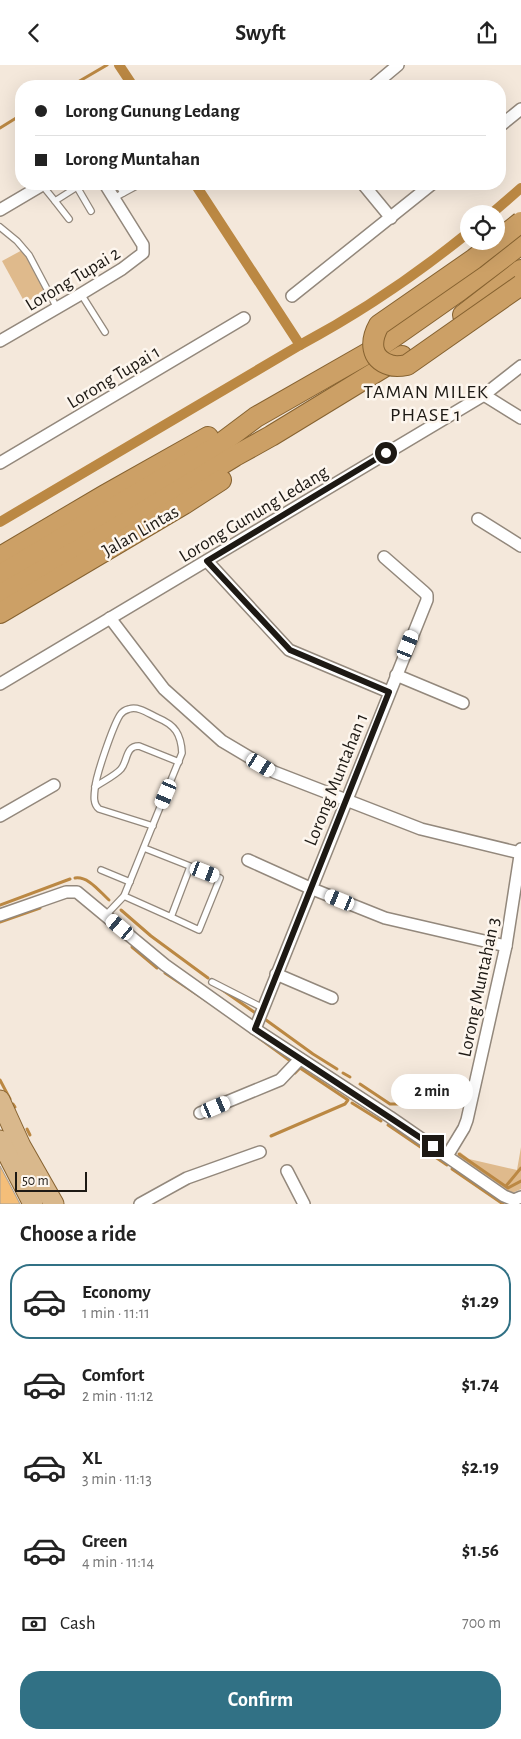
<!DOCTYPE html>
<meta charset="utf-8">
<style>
body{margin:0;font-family:"Alegreya Sans",sans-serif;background:#f2f2f2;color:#222;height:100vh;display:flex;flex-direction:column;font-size:19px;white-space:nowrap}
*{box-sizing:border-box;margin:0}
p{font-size:16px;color:#767676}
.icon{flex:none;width:28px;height:28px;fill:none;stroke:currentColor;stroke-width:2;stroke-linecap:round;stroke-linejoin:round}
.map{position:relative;height:1139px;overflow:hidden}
.sheet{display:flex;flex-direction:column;background:#fff;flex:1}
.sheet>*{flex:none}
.guide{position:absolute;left:15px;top:15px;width:491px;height:110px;border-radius:20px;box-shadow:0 5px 20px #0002;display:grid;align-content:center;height:110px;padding:0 20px;background:#fff}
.buttons{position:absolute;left:460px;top:140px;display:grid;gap:10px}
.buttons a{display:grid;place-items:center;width:45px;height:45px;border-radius:50%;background:#fff;box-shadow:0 5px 20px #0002;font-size:25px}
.scale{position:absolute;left:15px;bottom:12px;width:72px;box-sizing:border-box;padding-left:5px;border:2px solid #1d1914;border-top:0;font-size:14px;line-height:18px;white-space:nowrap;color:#1d1914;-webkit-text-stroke:4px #fdf6ee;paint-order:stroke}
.end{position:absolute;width:22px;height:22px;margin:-11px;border:6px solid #1d1914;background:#fff;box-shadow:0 0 0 2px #fff}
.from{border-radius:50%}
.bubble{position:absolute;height:35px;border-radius:18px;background:#fff;box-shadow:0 5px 20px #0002;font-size:16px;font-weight:700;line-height:35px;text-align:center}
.car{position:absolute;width:15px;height:30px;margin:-15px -8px;border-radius:6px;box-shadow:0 0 4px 1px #0007;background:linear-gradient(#fff 24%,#345 0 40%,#fff 0 76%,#345 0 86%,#fff 0)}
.guide b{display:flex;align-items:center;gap:18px;height:48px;font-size:19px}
.guide b+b{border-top:1px solid #e0e0e0}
.guide i{width:12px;height:12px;background:#222}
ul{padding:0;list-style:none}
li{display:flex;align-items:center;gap:15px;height:75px;margin:0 10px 8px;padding:0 10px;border:2px solid transparent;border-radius:20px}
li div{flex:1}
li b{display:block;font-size:19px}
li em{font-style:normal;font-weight:700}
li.on{border-color:#317185}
li>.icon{width:45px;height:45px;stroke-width:1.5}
h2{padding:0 20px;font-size:22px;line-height:60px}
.pay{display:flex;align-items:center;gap:12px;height:55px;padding:0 20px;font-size:19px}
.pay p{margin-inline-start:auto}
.primary-button{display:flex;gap:10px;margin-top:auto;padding:10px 20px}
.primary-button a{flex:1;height:58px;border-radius:20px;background:#317185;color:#fff;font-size:20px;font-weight:700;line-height:58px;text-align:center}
header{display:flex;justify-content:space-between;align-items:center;height:65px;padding:0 20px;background:#fff;font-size:22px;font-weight:700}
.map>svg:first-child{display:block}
.green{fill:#dfba8c}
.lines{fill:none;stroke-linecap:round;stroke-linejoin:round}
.stream{stroke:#bb8843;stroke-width:3}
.canal{stroke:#bb8843;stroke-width:10}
.building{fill:#f4be79;stroke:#aaa093}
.service-casing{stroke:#93887c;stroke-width:8}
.minor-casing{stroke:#93887c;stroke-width:14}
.primary-casing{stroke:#866230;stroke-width:21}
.trunk-casing{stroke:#866230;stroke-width:22}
.service{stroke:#fff;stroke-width:5.5}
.minor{stroke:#fff;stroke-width:11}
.primary{stroke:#d9b88c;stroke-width:19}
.trunk{stroke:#cca066;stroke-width:20}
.trunk-bridge-casing{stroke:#866230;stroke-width:22;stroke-linecap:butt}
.trunk-bridge{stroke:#cca066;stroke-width:20}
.route{stroke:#1d1914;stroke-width:6}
.labels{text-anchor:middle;stroke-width:5;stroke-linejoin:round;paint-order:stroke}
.street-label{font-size:19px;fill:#1d1914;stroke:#fdf6ee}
.neighbourhood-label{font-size:20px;letter-spacing:1px;fill:#1d1914;stroke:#fdf6ee}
</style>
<header><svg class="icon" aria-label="back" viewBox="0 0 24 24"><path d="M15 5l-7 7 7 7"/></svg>Swyft<svg class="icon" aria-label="share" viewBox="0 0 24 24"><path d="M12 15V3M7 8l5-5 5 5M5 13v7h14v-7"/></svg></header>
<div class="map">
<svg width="521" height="1139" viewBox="0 0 521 1139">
<rect width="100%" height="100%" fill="#f4e8db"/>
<g class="green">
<polygon points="26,183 49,224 25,238 2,196"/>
<polygon points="521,1082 521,1124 512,1128 457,1091 460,1087 469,1094 517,1105"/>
</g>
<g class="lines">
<g class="stream">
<polyline points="71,21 107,0"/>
<polyline points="0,63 21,50"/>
<path d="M75,813C88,811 99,826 109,835"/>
<polyline points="0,840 70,814"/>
<polyline points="121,845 151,871 208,913"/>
<polyline points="0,857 40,843"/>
<polyline points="132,882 157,903"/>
<polyline points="165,908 207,936"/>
<polyline points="221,924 257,949"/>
<polyline points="266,955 313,989 337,1004"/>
<polyline points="259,973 289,995"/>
<polyline points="343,1008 350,1012"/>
<polyline points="0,1015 10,1034"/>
<polyline points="360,1019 390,1039 400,1039"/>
<polyline points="352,1038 381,1056"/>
<polyline points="13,1039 15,1042"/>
<polyline points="388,1060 447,1100"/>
<polyline points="27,1064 30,1070"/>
<polyline points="271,1071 345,1039 348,1035 300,1003 295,1008"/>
<polyline points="459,1089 508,1123 521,1116"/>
<polyline points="452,1104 503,1139"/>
<polyline points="506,1121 521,1103"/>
</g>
<g class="canal">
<polyline points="119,0 133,21"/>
<polyline points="195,119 300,280"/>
<polyline points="491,149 521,123"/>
<path d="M0,457L300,280C360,248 416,210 469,167"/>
</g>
</g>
<polygon class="building" points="0,1101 8,1116 20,1139 0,1139"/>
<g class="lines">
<defs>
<g id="service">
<polyline points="118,119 123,128"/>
<polyline points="42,120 55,136 77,122 75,119"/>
<polyline points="77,122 91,146"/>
<polyline points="114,133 140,119"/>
<polyline points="55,136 69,154"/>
<polyline points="0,162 17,176 29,190 57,243"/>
<polyline points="81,229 105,267"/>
<path d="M95,722C102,717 116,710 121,704C128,696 125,681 139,681L179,697"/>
<polyline points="144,783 220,813 199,865 171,852"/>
<polyline points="101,805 130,817"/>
<polyline points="124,831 171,852 190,802"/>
<path d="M106,850L124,831L182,688C181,669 175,660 158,653C149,649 139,641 129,644C125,645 122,647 120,650C113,661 96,710 95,723C94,731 93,739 99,744L153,761"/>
<polyline points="212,917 263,943"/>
</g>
<g id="minor">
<polyline points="373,21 398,0"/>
<polyline points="500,61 521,44"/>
<polyline points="363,119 391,153"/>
<polyline points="0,145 44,119"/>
<polyline points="292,231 432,119"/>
<polyline points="0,276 81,229 122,204 143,188 143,180 105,119"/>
<polyline points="484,330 521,353"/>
<polyline points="0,398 244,253"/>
<polyline points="478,454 521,481"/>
<polyline points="207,496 289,585 389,627"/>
<polyline points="110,553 164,624 222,676 274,707 421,764 520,788"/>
<polyline points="396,610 463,638"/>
<polyline points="0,619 484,330 521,301"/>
<polyline points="0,751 54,720"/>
<polyline points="248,795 310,823 385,853 506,881"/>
<polyline points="0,850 66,827 77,827 165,900 255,964 390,1052 504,1131 514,1135 521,1132"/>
<polyline points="276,909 332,933"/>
<polyline points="255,964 427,535 427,530 424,527 384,492"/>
<polyline points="200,1048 280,1015 300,994"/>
<polyline points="447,1091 464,1063 467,1055 506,881 521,784"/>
<polyline points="287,1106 304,1139"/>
<polyline points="140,1139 187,1113 260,1087"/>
</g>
<g id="primary">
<polyline points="0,1035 21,1081 54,1139"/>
<polyline points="0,1075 33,1139"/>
</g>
<g id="trunk">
<polyline points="463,250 521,205"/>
<polyline points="0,492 105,430 208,372"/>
<polyline points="0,510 216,382 256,352 382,280 459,226 521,179"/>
<polyline points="0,530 132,454 235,391 271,371 402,291"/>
<polyline points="0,548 184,439 221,415"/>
</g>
</defs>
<use href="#service" class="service-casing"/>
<use href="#minor" class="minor-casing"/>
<use href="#primary" class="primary-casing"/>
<use href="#trunk" class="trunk-casing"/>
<use href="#service" class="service"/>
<use href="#minor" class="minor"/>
<use href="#primary" class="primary"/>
<use href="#trunk" class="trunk"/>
<defs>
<path id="trunk-bridge" d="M521,157L474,194L379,260C370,276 370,294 390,300C395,302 402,301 407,300L521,220"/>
</defs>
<use href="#trunk-bridge" class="trunk-bridge-casing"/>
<use href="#trunk-bridge" class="trunk-bridge"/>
</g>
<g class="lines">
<polyline class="route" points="386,388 207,496 290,585 389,627 255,964 433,1081"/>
</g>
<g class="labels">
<g class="street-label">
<text transform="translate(72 213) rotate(-31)" y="7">Lorong Tupai 2</text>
<text transform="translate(113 311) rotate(-31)" y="7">Lorong Tupai 1</text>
<text transform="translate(253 448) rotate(-31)" y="7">Lorong Gunung Ledang</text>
<text transform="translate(140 465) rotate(-30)" y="7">Jalan Lintas</text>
<text transform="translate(335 714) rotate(-68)" y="7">Lorong Muntahan 1</text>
<text transform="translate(478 922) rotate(-78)" y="7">Lorong Muntahan 3</text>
</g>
<g class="neighbourhood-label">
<text x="426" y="333">TAMAN MILEK<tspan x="426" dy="23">PHASE 1</tspan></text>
</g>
</g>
</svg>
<div class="buttons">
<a><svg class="icon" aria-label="locate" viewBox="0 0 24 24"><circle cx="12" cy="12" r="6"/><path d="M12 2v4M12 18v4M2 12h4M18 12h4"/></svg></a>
</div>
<div class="scale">50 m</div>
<i class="end from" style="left:386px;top:388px"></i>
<i class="end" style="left:433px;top:1081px"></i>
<div class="bubble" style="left:391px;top:1009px;width:82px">2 min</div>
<i class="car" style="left:408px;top:580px;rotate:22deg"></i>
<i class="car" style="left:261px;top:700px;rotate:121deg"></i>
<i class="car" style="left:166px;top:729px;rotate:203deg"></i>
<i class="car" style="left:205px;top:807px;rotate:111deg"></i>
<i class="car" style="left:340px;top:835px;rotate:292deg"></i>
<i class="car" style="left:120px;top:862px;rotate:310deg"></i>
<i class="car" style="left:216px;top:1042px;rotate:67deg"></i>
<div class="guide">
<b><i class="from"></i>Lorong Gunung Ledang</b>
<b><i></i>Lorong Muntahan</b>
</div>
</div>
<section class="sheet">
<h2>Choose a ride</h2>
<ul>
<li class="on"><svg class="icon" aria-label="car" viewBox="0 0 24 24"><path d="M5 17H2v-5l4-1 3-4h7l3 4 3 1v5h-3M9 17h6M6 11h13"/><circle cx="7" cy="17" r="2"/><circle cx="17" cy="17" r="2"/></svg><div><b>Economy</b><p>1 min · 11:11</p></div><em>$1.29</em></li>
<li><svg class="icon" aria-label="car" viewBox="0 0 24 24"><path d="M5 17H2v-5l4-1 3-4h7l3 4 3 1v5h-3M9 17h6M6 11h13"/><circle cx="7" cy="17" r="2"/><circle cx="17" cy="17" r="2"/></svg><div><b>Comfort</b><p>2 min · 11:12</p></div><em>$1.74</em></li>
<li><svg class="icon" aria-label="car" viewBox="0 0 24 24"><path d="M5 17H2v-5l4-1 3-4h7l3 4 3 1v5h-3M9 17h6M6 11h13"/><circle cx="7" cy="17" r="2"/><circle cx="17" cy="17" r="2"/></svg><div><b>XL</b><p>3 min · 11:13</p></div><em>$2.19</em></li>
<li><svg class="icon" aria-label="car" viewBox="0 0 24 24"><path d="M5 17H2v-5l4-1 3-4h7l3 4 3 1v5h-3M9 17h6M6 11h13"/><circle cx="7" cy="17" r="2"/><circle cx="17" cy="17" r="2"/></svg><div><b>Green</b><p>4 min · 11:14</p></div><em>$1.56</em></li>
</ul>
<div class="pay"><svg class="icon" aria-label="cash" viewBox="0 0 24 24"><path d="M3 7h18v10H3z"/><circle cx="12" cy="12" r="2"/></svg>Cash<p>700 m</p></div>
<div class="primary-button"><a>Confirm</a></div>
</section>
